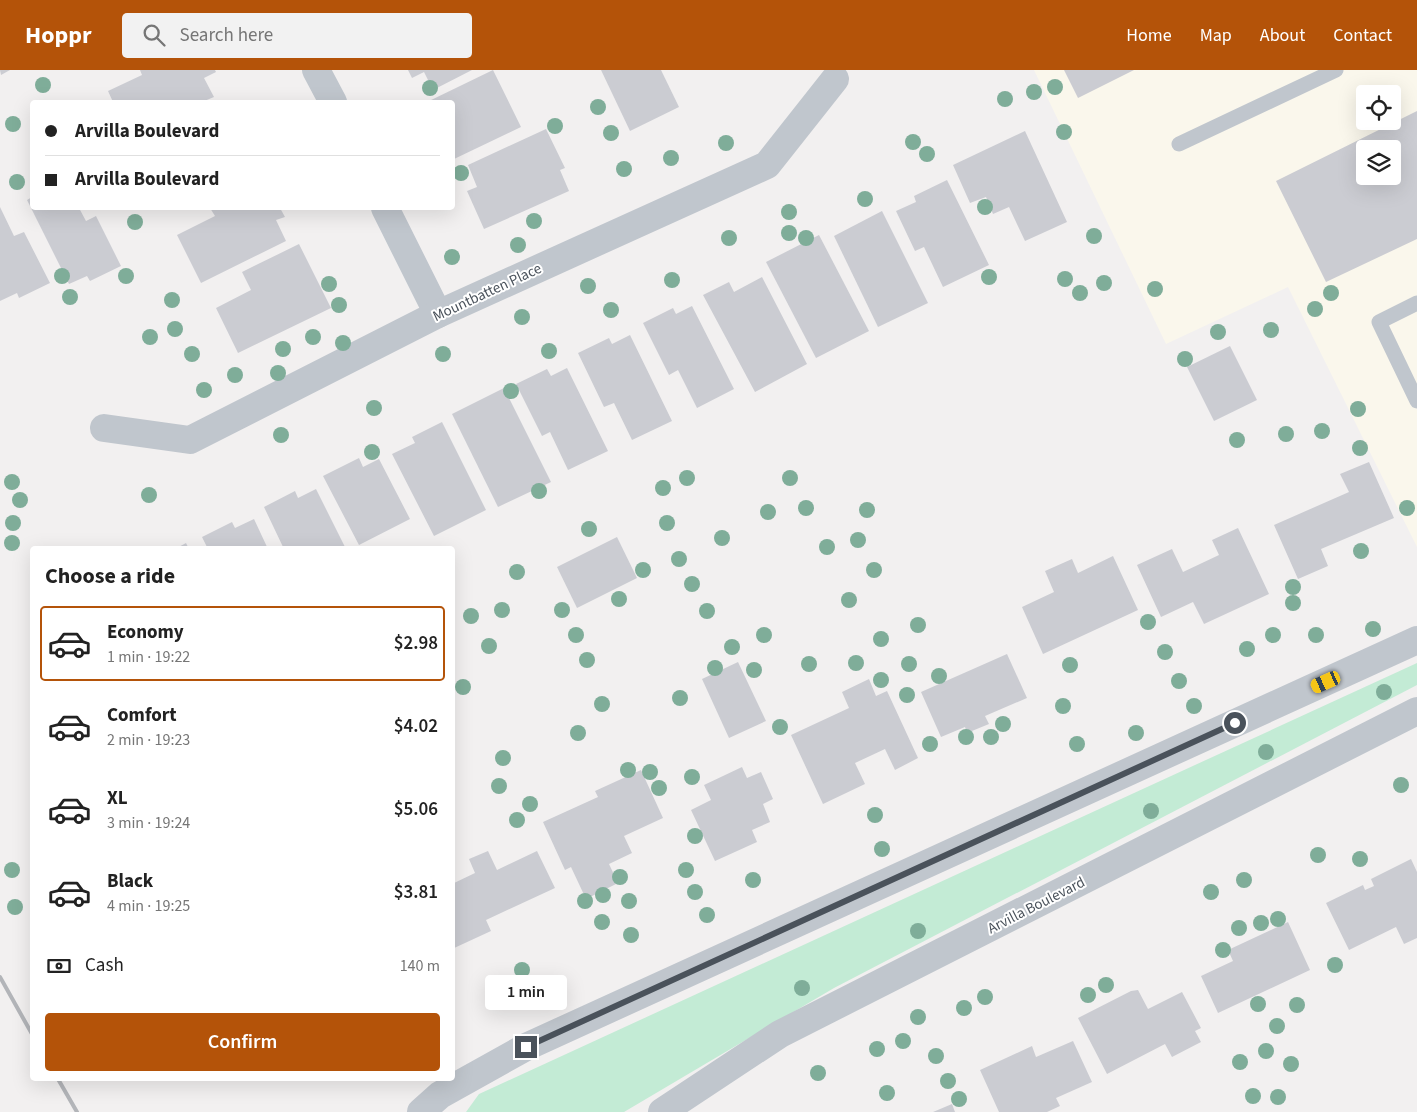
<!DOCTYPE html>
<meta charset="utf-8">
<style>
body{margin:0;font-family:"Source Sans 3",sans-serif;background:#f2f2f2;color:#222;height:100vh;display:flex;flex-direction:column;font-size:19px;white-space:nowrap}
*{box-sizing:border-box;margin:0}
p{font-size:16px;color:#767676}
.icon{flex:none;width:28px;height:28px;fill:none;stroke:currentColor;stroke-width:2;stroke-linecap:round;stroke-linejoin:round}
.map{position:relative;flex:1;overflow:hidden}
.side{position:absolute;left:30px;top:476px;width:425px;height:535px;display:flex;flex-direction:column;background:#fff;border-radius:5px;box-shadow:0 5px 20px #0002}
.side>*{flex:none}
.top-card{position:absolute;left:30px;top:30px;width:425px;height:110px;border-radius:5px;box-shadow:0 5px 20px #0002;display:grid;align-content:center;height:110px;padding:0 15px;background:#fff}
.fabs{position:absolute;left:1356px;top:15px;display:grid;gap:10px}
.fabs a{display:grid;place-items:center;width:45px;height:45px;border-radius:5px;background:#fff;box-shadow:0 5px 20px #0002;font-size:25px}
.end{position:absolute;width:22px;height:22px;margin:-11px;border:6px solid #4a525b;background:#fff;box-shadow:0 0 0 2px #fff}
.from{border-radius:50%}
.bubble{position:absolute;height:35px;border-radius:5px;background:#fff;box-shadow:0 5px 20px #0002;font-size:16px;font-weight:600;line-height:35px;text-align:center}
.car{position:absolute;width:15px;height:30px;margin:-15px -8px;border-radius:6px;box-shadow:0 0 4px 1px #0007;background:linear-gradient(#f5c518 24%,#345 0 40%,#f5c518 0 76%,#345 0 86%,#f5c518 0)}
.top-card b{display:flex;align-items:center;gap:18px;height:48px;font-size:19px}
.top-card b+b{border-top:1px solid #e0e0e0}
.top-card i{width:12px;height:12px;background:#222}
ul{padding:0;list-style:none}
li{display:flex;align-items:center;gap:15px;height:75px;margin:0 10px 8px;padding:0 5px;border:2px solid transparent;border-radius:5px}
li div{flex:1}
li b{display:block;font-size:19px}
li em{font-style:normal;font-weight:600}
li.current{border-color:#b45309}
li>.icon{width:45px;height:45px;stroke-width:1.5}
h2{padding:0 15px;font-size:22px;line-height:60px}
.pay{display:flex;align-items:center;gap:12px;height:55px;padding:0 15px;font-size:19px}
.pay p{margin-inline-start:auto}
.action{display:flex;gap:10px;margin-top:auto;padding:10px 15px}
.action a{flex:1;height:58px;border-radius:5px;background:#b45309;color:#fff;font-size:20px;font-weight:600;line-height:58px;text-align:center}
header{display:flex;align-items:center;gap:30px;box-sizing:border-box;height:70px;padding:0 25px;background:#b45309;color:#fff}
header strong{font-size:24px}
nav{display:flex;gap:28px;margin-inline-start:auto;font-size:18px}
.search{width:350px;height:45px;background:#f2f2f2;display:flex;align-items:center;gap:12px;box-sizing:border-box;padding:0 18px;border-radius:5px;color:#767676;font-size:19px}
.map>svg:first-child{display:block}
.commercial{fill:#faf7ec;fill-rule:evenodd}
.green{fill:#c3ebd5}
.building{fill:#cbccd2;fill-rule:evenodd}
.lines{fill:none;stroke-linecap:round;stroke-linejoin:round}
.service{stroke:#c0c6cd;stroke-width:15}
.minor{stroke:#c0c6cd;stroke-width:28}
.rail{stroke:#b3b5b9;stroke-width:4}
.tree{fill:#7fad99}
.route{stroke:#4a525b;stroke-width:6}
.labels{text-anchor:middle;stroke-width:4;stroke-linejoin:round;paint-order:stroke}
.street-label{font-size:15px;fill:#4a525b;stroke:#fff}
</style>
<header>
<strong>Hoppr</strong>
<div class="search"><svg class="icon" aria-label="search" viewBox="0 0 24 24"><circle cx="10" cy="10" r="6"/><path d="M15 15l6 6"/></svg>Search here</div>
<nav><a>Home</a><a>Map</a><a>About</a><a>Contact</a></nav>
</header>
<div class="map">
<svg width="1417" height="1042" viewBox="0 0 1417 1042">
<rect width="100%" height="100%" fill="#f2f0f0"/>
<path class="commercial" d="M1034,0H1417V477L1288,217L1166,274ZM1365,24H1392V51H1365ZM1365,79H1392V106H1365Z"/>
<polygon class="green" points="1417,593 1417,615 834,918 624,1042 466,1042 479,1024"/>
<g class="building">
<polygon points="0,0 10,0 1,5"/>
<polygon points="140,0 215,0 216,2 204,8 214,27 202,32 113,32 108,21 142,5"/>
<polygon points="408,0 472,0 433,20 424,2 412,8"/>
<polygon points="493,0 521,57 452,90 452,32 427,32"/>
<polygon points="601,0 661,0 679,37 630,61"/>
<polygon points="1064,0 1134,0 1078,28"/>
<path d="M1417,41V169L1326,212L1276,111ZM1365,79H1392V106H1365Z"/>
<polygon points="546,59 565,98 560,100 569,121 484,159 467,121 477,117 468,95"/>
<polygon points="1025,61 1067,152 1025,171 1009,137 993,144 986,127 970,133 953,95"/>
<polygon points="947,110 989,195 943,217 924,177 915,181 896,141 916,132 914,126"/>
<polygon points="32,127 32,138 79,138 86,151 96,146 121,196 90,211 87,206 69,214 27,130"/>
<polygon points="0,137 14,166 24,162 50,213 19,228 17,223 0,231"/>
<polygon points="210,138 280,138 285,147 276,150 286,171 201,213 177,165 215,146"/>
<polygon points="882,141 928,233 878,257 834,166"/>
<polygon points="819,165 869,261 816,288 766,192"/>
<polygon points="299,174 331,238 238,283 216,238 251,220 242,202"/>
<polygon points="762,207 807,294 755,322 703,225 729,212 734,222"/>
<polygon points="692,236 734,319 697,338 678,300 669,305 643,253 673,238 676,244"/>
<polygon points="630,265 672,351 632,370 614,333 604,337 578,283 609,268 612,274"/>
<polygon points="1230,276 1257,330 1214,351 1187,297"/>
<polygon points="567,298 608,381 568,400 550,362 542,366 516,314 547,299 551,306"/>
<polygon points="504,318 551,412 498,437 452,344"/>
<polygon points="442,352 486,440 434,466 392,384 415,373 412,367"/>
<polygon points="359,388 363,397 379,389 410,449 359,475 323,406"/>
<polygon points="1369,392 1394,448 1321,479 1328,496 1298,509 1274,455 1349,422 1340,404"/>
<polygon points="316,419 346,479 284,479 264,437 295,421 298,428"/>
<polygon points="254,449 268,479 208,479 202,467 232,452 235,458"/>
<polygon points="1238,458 1269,524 1204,554 1193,532 1161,547 1137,495 1172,479 1183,502 1219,485 1212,470"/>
<polygon points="617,467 637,508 577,538 557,497"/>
<polygon points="186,473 189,479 175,479"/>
<polygon points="1113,486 1138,540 1043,584 1022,537 1054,522 1045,501 1072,489 1078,503"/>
<polygon points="1007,584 1027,628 985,646 989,654 967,663 965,657 941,667 921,622"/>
<polygon points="738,592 766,651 729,668 702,609"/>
<polygon points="869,609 876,626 887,621 918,688 895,700 885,679 855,693 865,714 823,734 791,665 849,638 842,622"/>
<polygon points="742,697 747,708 761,702 773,729 763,734 770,752 752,760 757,772 715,791 691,740 711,730 704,715"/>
<polygon points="641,700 663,748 624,766 632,783 609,794 618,813 586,829 571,797 565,800 543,752 598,727 595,721"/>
<polygon points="488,781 497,800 537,781 555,818 486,850 491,861 452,879 452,814 475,803 469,789"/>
<polygon points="1411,789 1417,802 1417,868 1404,874 1396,857 1349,880 1326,833 1363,815 1365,820 1374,816 1371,809"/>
<polygon points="1288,852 1310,900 1218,943 1201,906 1233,891 1228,880"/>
<polygon points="1138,920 1148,939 1182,922 1201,958 1195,961 1201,972 1172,987 1165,974 1107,1004 1078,948 1131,921"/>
<polygon points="1073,971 1092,1012 1056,1028 1060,1036 1047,1042 999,1042 980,1000 1032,976 1036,987"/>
<polygon points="952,1034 955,1042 933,1042"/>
</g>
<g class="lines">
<g class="service">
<polyline points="1179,74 1336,0"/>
<polyline points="1417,233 1379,252 1417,331"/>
</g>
<g class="minor">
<polyline points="316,0 333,32"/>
<polyline points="385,138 438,244"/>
<polyline points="104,358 190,370 438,244 767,95 835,9"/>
<polyline points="421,1042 440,1025 526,977 1417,570"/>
<polyline points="662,1042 780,964 1417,641"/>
</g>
<g class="rail">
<polyline points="0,907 32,964"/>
<polyline points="58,1009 77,1042"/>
</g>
</g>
<g class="tree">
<circle cx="43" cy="15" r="8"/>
<circle cx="1055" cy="17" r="8"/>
<circle cx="430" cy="18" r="8"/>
<circle cx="1034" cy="22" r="8"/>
<circle cx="1005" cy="29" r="8"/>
<circle cx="598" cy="37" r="8"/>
<circle cx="13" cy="54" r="8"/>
<circle cx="555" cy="56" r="8"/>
<circle cx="1064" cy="62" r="8"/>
<circle cx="611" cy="63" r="8"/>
<circle cx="913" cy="72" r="8"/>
<circle cx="726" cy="73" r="8"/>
<circle cx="927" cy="84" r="8"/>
<circle cx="671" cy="88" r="8"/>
<circle cx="624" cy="99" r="8"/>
<circle cx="461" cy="103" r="8"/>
<circle cx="17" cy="112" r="8"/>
<circle cx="865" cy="129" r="8"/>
<circle cx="985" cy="137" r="8"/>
<circle cx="789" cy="142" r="8"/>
<circle cx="534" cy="151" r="8"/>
<circle cx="135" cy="152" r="8"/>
<circle cx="789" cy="163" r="8"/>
<circle cx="1094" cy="166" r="8"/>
<circle cx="729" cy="168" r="8"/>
<circle cx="806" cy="168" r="8"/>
<circle cx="518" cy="175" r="8"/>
<circle cx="452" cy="187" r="8"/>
<circle cx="62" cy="206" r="8"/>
<circle cx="126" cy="206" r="8"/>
<circle cx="989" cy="207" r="8"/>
<circle cx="1065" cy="209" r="8"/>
<circle cx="672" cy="210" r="8"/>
<circle cx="1104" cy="213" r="8"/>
<circle cx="329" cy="214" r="8"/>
<circle cx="588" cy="216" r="8"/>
<circle cx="1155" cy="219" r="8"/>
<circle cx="1080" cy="223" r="8"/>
<circle cx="1331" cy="223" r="8"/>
<circle cx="70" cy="227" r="8"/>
<circle cx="172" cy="230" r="8"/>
<circle cx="339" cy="235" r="8"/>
<circle cx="1315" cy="239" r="8"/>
<circle cx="611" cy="240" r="8"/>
<circle cx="522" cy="247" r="8"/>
<circle cx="175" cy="259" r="8"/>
<circle cx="1271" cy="260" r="8"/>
<circle cx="1218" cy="262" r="8"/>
<circle cx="150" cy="267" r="8"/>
<circle cx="313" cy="267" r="8"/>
<circle cx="343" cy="273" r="8"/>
<circle cx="283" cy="279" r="8"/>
<circle cx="549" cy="281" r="8"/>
<circle cx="192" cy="284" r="8"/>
<circle cx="443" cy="284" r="8"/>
<circle cx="1185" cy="289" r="8"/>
<circle cx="278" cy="303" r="8"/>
<circle cx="235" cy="305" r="8"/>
<circle cx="204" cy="320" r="8"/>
<circle cx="511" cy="321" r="8"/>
<circle cx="374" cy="338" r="8"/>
<circle cx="1358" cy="339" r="8"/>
<circle cx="1322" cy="361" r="8"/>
<circle cx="1286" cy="364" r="8"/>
<circle cx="281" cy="365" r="8"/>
<circle cx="1237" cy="370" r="8"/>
<circle cx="1360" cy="378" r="8"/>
<circle cx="372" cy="382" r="8"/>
<circle cx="687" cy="408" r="8"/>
<circle cx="790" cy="408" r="8"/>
<circle cx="12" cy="412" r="8"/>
<circle cx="663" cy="418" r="8"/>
<circle cx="539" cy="421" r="8"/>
<circle cx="149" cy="425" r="8"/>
<circle cx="20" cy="430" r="8"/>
<circle cx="806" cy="438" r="8"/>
<circle cx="1407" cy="438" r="8"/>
<circle cx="867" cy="440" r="8"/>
<circle cx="768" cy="442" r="8"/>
<circle cx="13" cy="453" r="8"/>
<circle cx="667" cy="453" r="8"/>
<circle cx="589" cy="459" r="8"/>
<circle cx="722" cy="468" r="8"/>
<circle cx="858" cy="470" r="8"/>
<circle cx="12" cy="473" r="8"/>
<circle cx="827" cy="477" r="8"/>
<circle cx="1361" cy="481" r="8"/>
<circle cx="679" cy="489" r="8"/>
<circle cx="643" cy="500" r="8"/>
<circle cx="874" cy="500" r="8"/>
<circle cx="517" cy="502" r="8"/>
<circle cx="692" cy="514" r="8"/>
<circle cx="1293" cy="517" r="8"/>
<circle cx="619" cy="529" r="8"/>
<circle cx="849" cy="530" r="8"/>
<circle cx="1293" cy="533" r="8"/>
<circle cx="502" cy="540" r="8"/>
<circle cx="562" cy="540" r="8"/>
<circle cx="707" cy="541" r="8"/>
<circle cx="471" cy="546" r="8"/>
<circle cx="1148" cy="552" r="8"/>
<circle cx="918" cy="555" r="8"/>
<circle cx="1373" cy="559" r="8"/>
<circle cx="576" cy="565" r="8"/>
<circle cx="764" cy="565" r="8"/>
<circle cx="1273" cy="565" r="8"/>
<circle cx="1316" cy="565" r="8"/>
<circle cx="881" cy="569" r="8"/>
<circle cx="489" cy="576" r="8"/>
<circle cx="732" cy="577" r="8"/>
<circle cx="1247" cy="579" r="8"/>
<circle cx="1165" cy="582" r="8"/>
<circle cx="587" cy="590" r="8"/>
<circle cx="856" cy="593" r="8"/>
<circle cx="809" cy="594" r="8"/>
<circle cx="909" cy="594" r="8"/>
<circle cx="1070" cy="595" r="8"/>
<circle cx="715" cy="598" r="8"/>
<circle cx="754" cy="600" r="8"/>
<circle cx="939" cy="606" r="8"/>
<circle cx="881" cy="610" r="8"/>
<circle cx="1179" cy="611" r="8"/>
<circle cx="463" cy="617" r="8"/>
<circle cx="1384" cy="622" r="8"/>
<circle cx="907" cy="625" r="8"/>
<circle cx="680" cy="628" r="8"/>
<circle cx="602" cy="634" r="8"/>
<circle cx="1063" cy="636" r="8"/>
<circle cx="1194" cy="636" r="8"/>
<circle cx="1003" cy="654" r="8"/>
<circle cx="780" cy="657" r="8"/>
<circle cx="578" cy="663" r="8"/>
<circle cx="1136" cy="663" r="8"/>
<circle cx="966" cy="667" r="8"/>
<circle cx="991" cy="667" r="8"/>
<circle cx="930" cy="674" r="8"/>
<circle cx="1077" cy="674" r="8"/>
<circle cx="1266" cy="682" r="8"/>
<circle cx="503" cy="688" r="8"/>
<circle cx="628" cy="700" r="8"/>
<circle cx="650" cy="702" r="8"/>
<circle cx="692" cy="707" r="8"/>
<circle cx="1401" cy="715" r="8"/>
<circle cx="499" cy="716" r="8"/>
<circle cx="659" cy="718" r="8"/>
<circle cx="530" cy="734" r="8"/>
<circle cx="1151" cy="741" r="8"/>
<circle cx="875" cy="745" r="8"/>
<circle cx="517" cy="750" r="8"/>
<circle cx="695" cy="766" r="8"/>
<circle cx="882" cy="779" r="8"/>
<circle cx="1318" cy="785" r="8"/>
<circle cx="1360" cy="789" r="8"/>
<circle cx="12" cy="800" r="8"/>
<circle cx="686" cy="800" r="8"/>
<circle cx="620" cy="807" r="8"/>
<circle cx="753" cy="810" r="8"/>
<circle cx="1244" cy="810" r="8"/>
<circle cx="695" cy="822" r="8"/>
<circle cx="1211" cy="822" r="8"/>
<circle cx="603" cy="825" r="8"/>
<circle cx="585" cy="831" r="8"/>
<circle cx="629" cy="831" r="8"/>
<circle cx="15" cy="837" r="8"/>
<circle cx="707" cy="845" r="8"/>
<circle cx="1278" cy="849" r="8"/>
<circle cx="602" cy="852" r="8"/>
<circle cx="1261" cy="853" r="8"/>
<circle cx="1239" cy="858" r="8"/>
<circle cx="918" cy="861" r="8"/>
<circle cx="631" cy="865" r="8"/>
<circle cx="1223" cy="880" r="8"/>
<circle cx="1335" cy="895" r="8"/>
<circle cx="522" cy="900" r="8"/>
<circle cx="1106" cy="915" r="8"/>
<circle cx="802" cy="918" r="8"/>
<circle cx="1088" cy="925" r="8"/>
<circle cx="985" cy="927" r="8"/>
<circle cx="1258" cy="934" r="8"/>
<circle cx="1297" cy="935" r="8"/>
<circle cx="964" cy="938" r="8"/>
<circle cx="918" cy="947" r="8"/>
<circle cx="1277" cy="956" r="8"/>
<circle cx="903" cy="971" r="8"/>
<circle cx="877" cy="979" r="8"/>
<circle cx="1266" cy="981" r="8"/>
<circle cx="936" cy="986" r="8"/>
<circle cx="1240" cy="992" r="8"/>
<circle cx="1291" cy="994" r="8"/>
<circle cx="818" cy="1003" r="8"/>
<circle cx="948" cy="1011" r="8"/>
<circle cx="887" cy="1023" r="8"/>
<circle cx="1253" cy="1026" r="8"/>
<circle cx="1278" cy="1027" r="8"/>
<circle cx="959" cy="1029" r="8"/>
</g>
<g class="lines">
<polyline class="route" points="526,977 1235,653"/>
</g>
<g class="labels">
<g class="street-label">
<text transform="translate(487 222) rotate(-25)" y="5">Mountbatten Place</text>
<text transform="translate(1036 835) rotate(-27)" y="5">Arvilla Boulevard</text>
</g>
</g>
</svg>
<div class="fabs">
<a><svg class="icon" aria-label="locate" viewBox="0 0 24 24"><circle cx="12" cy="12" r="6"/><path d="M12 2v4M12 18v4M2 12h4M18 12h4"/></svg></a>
<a><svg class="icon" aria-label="layers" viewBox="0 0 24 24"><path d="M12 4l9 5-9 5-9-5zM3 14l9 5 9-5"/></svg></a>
</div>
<i class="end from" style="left:1235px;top:653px"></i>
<i class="end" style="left:526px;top:977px"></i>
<div class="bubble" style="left:485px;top:905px;width:82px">1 min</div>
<i class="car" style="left:1326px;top:612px;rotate:246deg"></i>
<div class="top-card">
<b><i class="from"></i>Arvilla Boulevard</b>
<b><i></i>Arvilla Boulevard</b>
</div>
<section class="side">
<h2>Choose a ride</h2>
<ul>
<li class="current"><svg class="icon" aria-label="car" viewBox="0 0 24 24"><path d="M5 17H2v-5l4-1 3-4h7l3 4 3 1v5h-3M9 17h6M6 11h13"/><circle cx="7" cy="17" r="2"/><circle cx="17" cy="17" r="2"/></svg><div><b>Economy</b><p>1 min · 19:22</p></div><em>$2.98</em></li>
<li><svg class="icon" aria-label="car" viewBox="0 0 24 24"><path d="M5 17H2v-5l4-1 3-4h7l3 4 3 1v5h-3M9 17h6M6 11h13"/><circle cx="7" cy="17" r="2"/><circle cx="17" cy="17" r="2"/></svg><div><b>Comfort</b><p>2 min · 19:23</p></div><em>$4.02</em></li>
<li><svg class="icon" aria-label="car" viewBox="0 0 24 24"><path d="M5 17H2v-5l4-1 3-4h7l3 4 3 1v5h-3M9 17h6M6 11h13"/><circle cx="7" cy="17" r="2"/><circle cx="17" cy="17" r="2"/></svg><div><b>XL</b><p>3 min · 19:24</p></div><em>$5.06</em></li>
<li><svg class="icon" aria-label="car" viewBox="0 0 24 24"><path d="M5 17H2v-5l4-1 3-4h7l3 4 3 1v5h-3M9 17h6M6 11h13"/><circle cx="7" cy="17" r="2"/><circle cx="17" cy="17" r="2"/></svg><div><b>Black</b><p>4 min · 19:25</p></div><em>$3.81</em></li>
</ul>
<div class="pay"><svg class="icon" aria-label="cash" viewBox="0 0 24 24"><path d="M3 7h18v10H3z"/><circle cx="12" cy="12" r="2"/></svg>Cash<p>140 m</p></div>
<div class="action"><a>Confirm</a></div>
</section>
</div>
